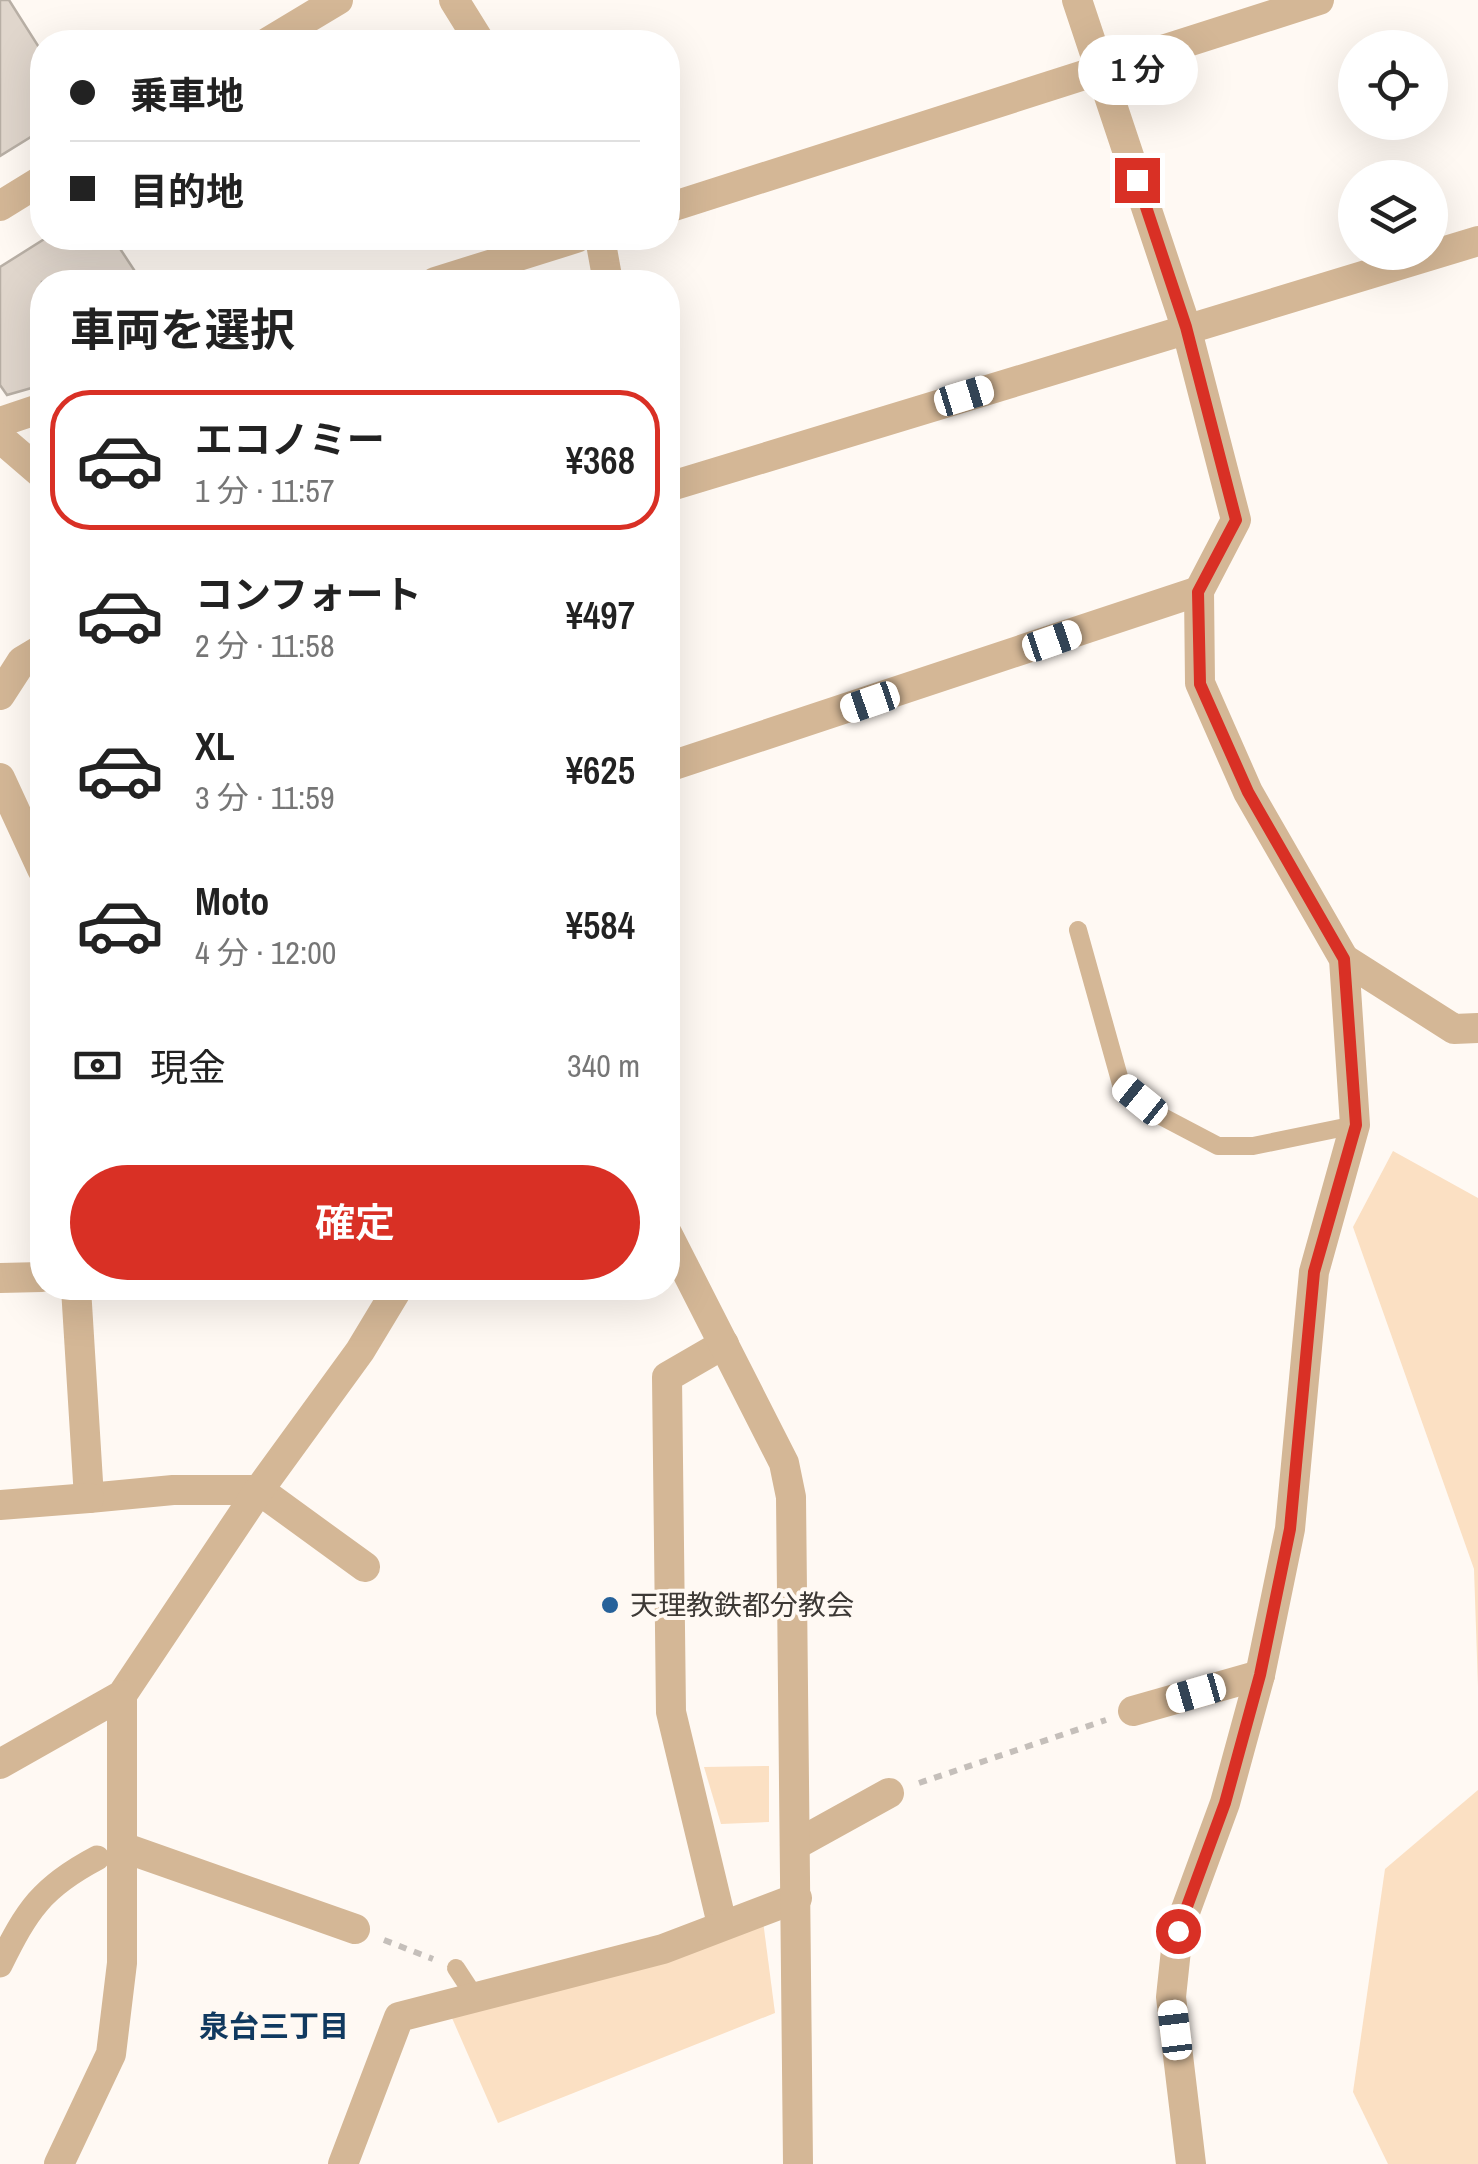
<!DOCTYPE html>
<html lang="ja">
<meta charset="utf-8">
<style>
body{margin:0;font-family:"Archivo Narrow","Noto Sans JP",sans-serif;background:#f6f6f6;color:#222;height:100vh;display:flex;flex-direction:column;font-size:38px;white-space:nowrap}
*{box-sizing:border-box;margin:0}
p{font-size:32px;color:#767676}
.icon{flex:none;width:55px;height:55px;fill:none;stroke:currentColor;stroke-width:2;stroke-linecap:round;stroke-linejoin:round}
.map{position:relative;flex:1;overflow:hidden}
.details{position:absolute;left:30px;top:270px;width:650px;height:1030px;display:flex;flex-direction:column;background:#fff;border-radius:40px;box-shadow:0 10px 40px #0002}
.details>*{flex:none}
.banner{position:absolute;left:30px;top:30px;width:650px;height:220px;border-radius:40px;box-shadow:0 10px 40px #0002;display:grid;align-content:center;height:220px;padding:0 40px;background:#fff}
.fabs{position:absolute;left:1338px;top:30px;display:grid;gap:20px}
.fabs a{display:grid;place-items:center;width:110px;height:110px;border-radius:50%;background:#fff;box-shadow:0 10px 40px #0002;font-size:50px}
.end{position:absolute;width:45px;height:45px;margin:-22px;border:12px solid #d93025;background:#fff;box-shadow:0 0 0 5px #fff}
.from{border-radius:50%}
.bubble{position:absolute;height:70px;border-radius:35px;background:#fff;box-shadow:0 10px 40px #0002;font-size:32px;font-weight:600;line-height:70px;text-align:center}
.car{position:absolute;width:30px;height:60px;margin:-30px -15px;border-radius:12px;box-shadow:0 0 8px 2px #0007;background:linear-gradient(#fff 24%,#345 0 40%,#fff 0 76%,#345 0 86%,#fff 0)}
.banner b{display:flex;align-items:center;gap:35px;height:95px;font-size:38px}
.banner b+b{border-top:2px solid #e0e0e0}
.banner i{width:25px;height:25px;background:#222}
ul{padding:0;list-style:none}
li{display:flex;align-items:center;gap:30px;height:140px;margin:0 20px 15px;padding:0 20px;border:5px solid transparent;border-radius:40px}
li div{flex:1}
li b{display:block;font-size:38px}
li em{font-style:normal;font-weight:600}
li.selected{border-color:#d93025}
li>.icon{width:90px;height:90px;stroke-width:1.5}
h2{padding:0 40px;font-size:45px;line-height:120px}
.pay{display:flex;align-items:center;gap:25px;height:110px;padding:0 40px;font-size:38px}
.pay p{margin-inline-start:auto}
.action{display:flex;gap:20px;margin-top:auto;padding:20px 40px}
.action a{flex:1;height:115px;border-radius:60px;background:#d93025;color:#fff;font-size:40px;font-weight:600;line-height:115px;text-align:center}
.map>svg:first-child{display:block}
.green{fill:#fbe0c3}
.building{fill:#e0d6cc;stroke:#b8afa5;stroke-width:2.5}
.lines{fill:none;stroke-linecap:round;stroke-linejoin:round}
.path{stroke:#c5bfba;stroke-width:6;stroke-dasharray:8 8;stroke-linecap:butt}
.service{stroke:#d4b796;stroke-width:18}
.pedestrian{stroke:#d4b796;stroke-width:25}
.minor{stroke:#d4b796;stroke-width:30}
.tertiary{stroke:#d4b796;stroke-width:30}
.route{stroke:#d93025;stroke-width:12}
.poi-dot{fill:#27629a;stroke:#fff9f3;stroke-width:4}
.labels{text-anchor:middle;stroke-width:8;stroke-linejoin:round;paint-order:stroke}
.poi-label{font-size:28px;fill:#3d3935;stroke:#fff9f3;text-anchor:start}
.neighbourhood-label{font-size:30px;font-weight:bold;fill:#10395f;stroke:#fff9f3}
</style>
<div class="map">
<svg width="1478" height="2164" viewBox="0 0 1478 2164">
<rect width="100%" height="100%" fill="#fff9f3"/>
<g class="green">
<polygon points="1393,1151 1478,1198 1478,1687 1474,1569 1353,1227"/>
<polygon points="769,1766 769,1822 721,1824 704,1767"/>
<polygon points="1478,1790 1478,2164 1388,2164 1353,2092 1385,1869"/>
<polygon points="763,1921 775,2013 498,2123 452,2018"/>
</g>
<g class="building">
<polygon points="0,0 9,0 42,52 42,130 0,156"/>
<polygon points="46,238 113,238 142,282 42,282 42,385 7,395 0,385 0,267"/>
</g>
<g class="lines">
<g class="path">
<polyline points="919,1783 1106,1720"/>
<polyline points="384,1940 433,1959"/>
</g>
<g class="service">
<polyline points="1078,930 1121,1084 1159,1115 1218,1146 1253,1146 1355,1125"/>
<polyline points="456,1968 477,2000"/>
</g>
<path class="pedestrian" d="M0,1965C27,1910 42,1887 97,1858"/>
<g class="minor">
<polyline points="454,0 480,42"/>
<polyline points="1077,0 1186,327 1236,520 1199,591 1200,683 1248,792 1344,959 1355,1125 1314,1272 1290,1529 1260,1675 1225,1803 1178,1931 1171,1997 1191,2164"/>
<polyline points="668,208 1319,0"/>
<polyline points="600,238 608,282"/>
<polyline points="435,282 576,238"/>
<polyline points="0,422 42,408"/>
<polyline points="0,438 42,474"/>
<polyline points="668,487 1478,241"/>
<polyline points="0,695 22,661 42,649"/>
<polyline points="668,767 1199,591"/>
<polyline points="0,778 42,869"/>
<polyline points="1344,959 1454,1029 1478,1028"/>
<polyline points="0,1278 42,1277"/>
<polyline points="76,1288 89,1498 173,1490 259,1490 365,1567"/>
<polyline points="0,1505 89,1498"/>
<polyline points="1133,1711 1260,1675"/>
<polyline points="0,1764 122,1695 259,1490 360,1351 398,1288"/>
<polyline points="795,1845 889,1793"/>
<polyline points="125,1848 355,1929"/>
<polyline points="722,1924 671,1712 667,1377 724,1344"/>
<polyline points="59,2164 111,2054 122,1963 122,1695"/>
<polyline points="343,2164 399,2017 663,1949 797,1898"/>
</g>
<g class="tertiary">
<polyline points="268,42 338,0"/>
<polyline points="0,206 42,180"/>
<polyline points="668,1235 784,1463 791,1497 798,2164"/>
</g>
</g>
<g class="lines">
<polyline class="route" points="1137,180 1186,327 1236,520 1198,592 1200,684 1248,792 1344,959 1356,1125 1314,1272 1290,1529 1260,1675 1225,1803 1178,1931"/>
</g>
<circle class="poi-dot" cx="610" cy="1605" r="10"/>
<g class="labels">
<g class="poi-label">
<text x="630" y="1615">天理教鉄都分教会</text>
</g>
<g class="neighbourhood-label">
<text x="274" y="2037">泉台三丁目</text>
</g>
</g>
</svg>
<div class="fabs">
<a><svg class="icon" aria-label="locate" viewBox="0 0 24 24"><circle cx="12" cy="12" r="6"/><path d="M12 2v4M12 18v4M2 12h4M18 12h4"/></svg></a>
<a><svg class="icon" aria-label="layers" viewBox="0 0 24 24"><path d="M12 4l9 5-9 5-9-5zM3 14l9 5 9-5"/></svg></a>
</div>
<i class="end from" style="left:1178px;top:1931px"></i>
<i class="end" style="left:1137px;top:180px"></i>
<div class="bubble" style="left:1078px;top:35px;width:120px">1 分</div>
<i class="car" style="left:964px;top:396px;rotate:73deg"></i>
<i class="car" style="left:1052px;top:641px;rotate:71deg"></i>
<i class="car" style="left:870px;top:702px;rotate:251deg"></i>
<i class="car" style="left:1140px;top:1100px;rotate:309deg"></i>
<i class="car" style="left:1196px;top:1693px;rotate:254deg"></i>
<i class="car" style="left:1175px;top:2030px;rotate:353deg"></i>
<div class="banner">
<b><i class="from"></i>乗車地</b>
<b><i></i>目的地</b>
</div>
<section class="details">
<h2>車両を選択</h2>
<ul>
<li class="selected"><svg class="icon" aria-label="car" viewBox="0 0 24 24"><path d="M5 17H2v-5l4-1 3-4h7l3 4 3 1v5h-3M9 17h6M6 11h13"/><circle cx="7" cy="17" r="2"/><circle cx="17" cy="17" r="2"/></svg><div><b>エコノミー</b><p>1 分 · 11:57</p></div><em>¥368</em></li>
<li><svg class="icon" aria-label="car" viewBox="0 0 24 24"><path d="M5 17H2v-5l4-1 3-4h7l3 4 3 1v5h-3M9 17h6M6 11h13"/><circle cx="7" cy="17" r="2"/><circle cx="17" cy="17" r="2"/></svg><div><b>コンフォート</b><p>2 分 · 11:58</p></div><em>¥497</em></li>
<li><svg class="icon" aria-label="car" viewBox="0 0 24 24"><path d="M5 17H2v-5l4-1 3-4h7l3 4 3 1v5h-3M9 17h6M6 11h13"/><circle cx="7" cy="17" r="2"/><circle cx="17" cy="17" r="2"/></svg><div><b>XL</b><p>3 分 · 11:59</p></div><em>¥625</em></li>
<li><svg class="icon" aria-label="car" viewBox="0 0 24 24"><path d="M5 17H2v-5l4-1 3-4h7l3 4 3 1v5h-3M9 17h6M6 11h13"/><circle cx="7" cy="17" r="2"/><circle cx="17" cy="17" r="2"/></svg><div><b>Moto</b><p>4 分 · 12:00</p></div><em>¥584</em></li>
</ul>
<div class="pay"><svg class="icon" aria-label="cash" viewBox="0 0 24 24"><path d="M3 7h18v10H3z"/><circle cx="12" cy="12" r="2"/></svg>現金<p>340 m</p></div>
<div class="action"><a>確定</a></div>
</section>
</div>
